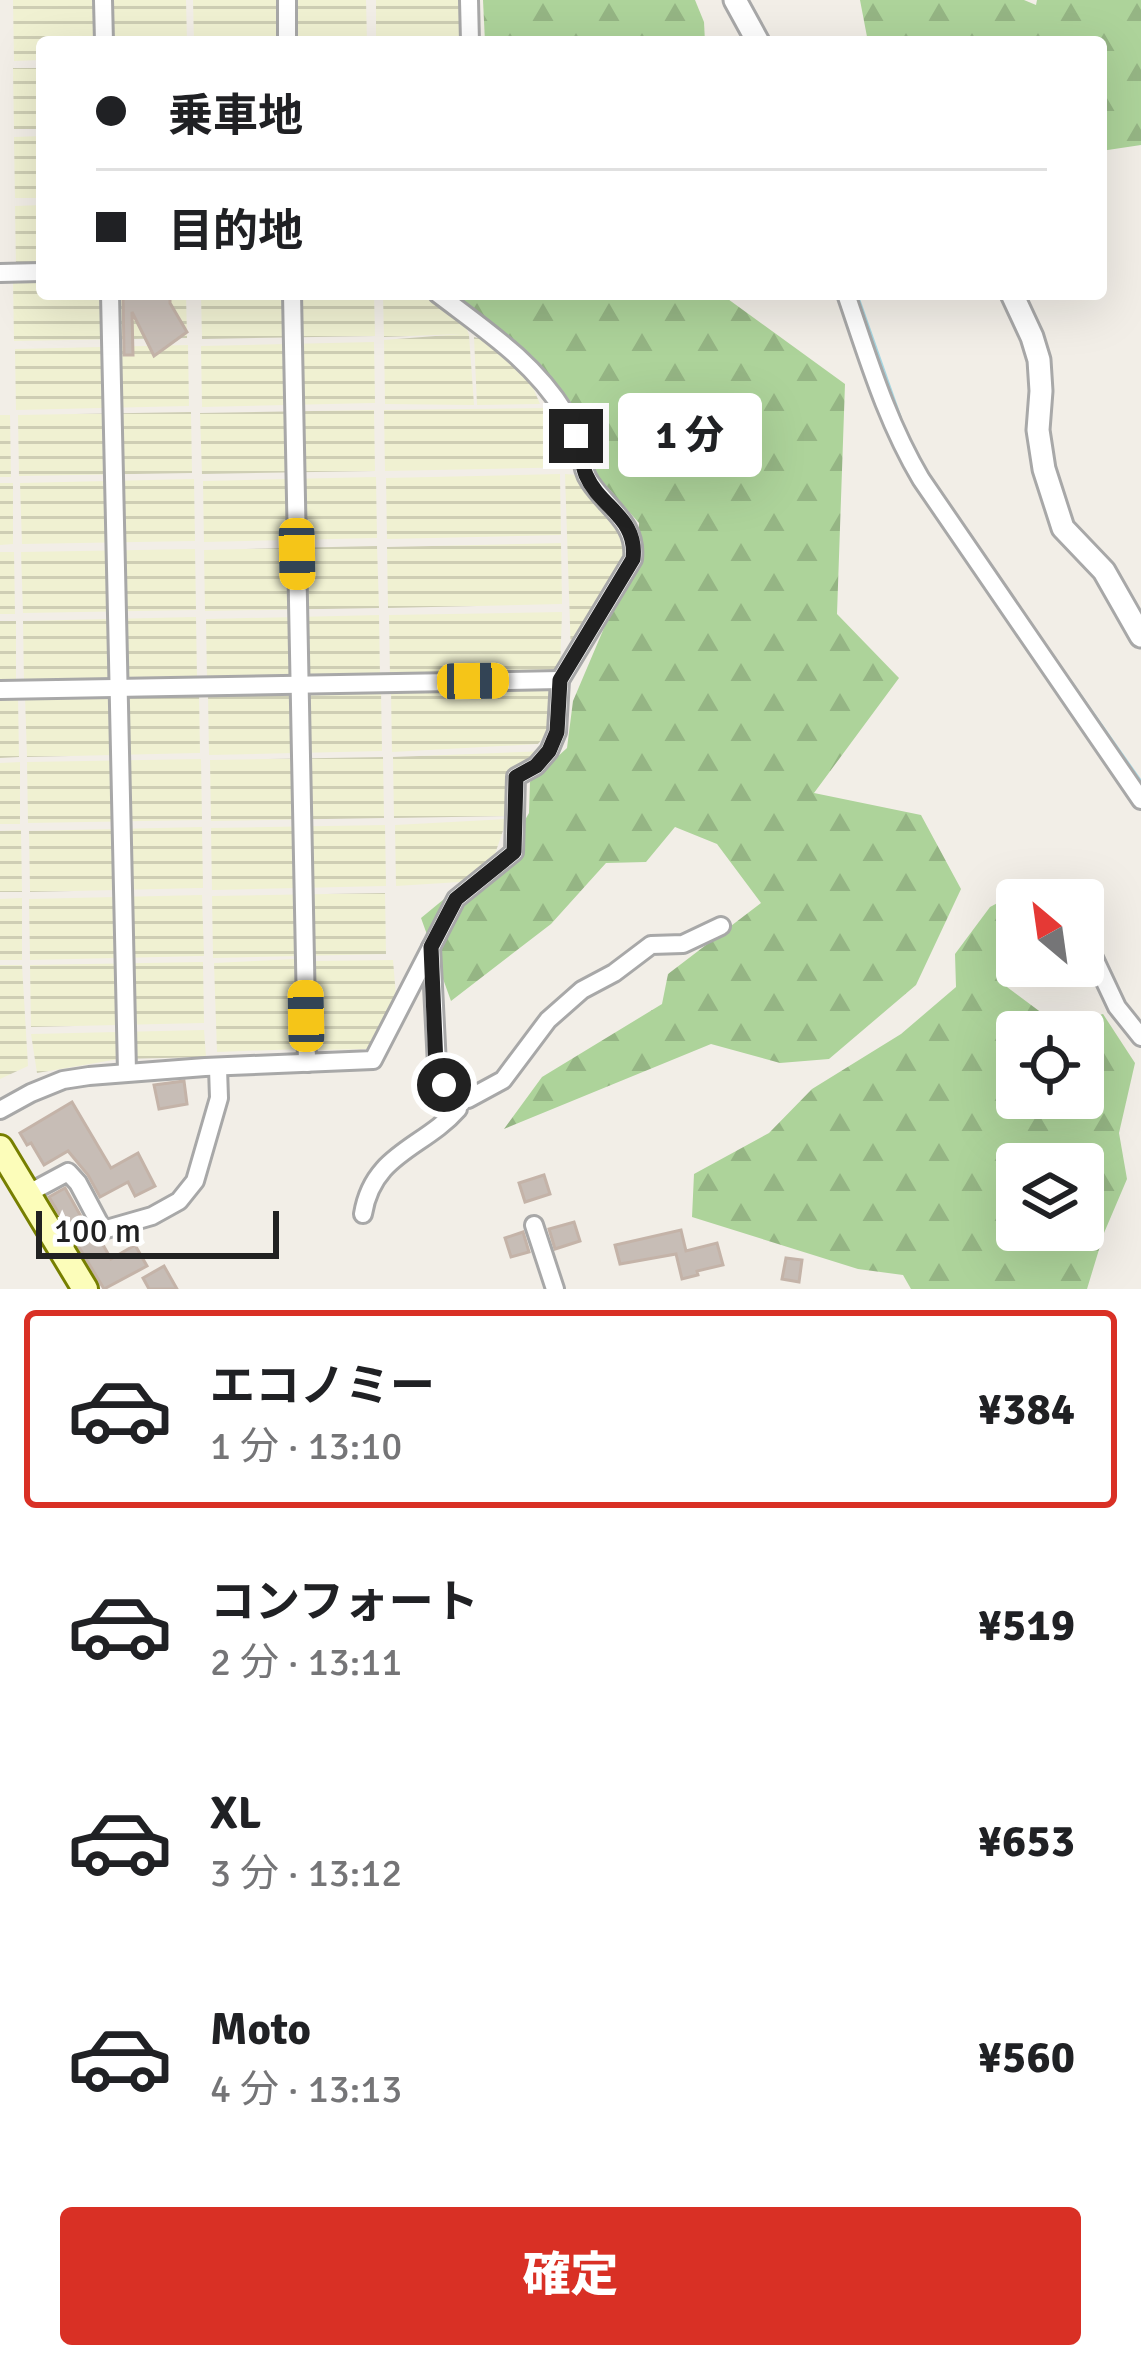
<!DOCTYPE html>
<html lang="ja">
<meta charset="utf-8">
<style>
body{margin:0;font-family:Signika,"Noto Sans JP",sans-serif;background:#f2f2f2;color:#202124;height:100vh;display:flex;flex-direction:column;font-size:45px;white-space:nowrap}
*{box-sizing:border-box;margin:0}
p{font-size:39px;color:#757577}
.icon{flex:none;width:66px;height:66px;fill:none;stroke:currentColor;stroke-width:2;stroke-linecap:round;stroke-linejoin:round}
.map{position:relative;height:1289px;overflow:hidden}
.panel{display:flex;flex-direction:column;background:#fff;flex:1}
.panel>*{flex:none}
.banner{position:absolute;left:36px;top:36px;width:1071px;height:264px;border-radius:12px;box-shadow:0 12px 48px #0002;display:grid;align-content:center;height:264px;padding:0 60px;background:#fff}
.needle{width:78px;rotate:331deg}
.controls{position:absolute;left:996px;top:879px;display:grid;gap:24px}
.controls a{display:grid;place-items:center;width:108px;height:108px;border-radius:12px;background:#fff;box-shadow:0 12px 48px #0002;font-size:60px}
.scale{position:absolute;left:36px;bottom:30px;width:243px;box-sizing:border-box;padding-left:12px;border:6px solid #212121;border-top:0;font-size:33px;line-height:42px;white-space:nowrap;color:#212121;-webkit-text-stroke:9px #fff;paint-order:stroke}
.end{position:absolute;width:54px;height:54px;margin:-27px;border:15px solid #212121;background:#fff;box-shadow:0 0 0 6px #fff}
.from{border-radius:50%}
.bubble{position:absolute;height:84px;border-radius:12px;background:#fff;box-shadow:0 12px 48px #0002;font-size:39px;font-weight:800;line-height:84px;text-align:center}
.car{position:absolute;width:36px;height:72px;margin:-36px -18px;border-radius:15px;box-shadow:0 0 9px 3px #0007;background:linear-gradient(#f5c518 24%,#345 0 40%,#f5c518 0 76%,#345 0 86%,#f5c518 0)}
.banner b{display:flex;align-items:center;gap:42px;height:114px;font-size:45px}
.banner b+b{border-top:3px solid #e0e0e0}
.banner i{width:30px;height:30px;background:#202124}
ul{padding:21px 0 0;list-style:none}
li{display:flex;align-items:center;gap:36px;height:198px;margin:0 24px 18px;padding:0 36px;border:6px solid transparent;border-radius:12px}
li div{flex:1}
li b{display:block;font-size:45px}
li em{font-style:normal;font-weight:800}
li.current{border-color:#d93025}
li>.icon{width:108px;height:108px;stroke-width:1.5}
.button{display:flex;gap:24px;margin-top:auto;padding:24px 60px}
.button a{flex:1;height:138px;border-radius:12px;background:#d93025;color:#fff;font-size:48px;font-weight:800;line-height:138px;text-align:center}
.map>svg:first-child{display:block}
.farmland{fill:url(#farmland-rules)}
.forest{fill:url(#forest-firs);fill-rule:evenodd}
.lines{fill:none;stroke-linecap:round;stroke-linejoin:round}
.stream{stroke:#a6d6e1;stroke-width:4.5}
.building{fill:#c7bdb6;stroke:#c4b3a8;stroke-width:3}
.minor-casing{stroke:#a8a8a8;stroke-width:22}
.tertiary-casing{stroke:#a8a8a8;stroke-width:27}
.secondary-casing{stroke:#777f00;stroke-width:30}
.minor{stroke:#fff;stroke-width:16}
.tertiary{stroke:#fff;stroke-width:21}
.secondary{stroke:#fcfdba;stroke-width:24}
.route{stroke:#212121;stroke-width:15}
</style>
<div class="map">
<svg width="1141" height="1289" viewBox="0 0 1141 1289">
<defs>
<pattern id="farmland-rules" width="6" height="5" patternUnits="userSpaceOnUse" patternTransform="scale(3)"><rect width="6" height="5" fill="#f0f1d2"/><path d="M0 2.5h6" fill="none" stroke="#ceceb4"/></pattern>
<pattern id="forest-firs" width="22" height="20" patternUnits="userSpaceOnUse" patternTransform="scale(3)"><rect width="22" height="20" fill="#add39a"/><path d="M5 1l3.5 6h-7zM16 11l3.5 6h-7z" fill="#95b584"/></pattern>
</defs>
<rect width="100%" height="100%" fill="#f2eee7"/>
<g class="farmland">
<polygon points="13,0 186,0 187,42 42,42 42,60 14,61"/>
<polygon points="193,0 366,0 367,42 194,42"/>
<polygon points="376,0 467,0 463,42 376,42"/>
<polygon points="13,68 42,68 42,129 14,129"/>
<polygon points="42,136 42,198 15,198 14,137"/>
<polygon points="42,205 42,266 16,267 15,206"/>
<polygon points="42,279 42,294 186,294 187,338 14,341 13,280"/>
<polygon points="201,294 374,294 375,336 202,339"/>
<polygon points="383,294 430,294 465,324 469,335 474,405 385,404 384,340 461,334 384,337"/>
<polygon points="474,337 495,342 528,376 540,404 477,405"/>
<polygon points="374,342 375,403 202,407 201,346"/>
<polygon points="188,345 189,406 16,410 15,349"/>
<polygon points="553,408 570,436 579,467 385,471 384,410"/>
<polygon points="374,410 375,471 202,474 200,413"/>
<polygon points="191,412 192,473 19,476 18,415"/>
<polygon points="0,415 10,415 11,477 0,477"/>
<polygon points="560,474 561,535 387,539 386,478"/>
<polygon points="565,474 578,475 624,534 629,548 624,564 571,655"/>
<polygon points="376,477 377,538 204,542 203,481"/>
<polygon points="194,479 195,541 22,544 20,483"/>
<polygon points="0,483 13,483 13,544 0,545"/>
<polygon points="561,543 562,604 388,608 387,547"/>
<polygon points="377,546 379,608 205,611 204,550"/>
<polygon points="195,549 196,610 23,613 21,552"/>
<polygon points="0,552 14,552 15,614 0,614"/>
<polygon points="562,612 560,671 390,677 389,615"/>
<polygon points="379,615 380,676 207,680 206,619"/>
<polygon points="196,617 197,679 24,682 23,621"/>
<polygon points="0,621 16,621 16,682 0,683"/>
<polygon points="554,684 548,732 538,744 392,752 391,690"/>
<polygon points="381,690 382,751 209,755 208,694"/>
<polygon points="199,692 200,753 27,757 25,696"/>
<polygon points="0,696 18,696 19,757 0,758"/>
<polygon points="549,751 516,777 515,816 394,818 393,757"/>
<polygon points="383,757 384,818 211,821 210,760"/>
<polygon points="201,759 202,820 28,823 27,762"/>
<polygon points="20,762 20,824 0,824 0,763"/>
<polygon points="507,819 495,854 460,882 396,886 395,825"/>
<polygon points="385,825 386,886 212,890 211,828"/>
<polygon points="202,827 203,888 30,892 29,831"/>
<polygon points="21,830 22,892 0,892 0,831"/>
<polygon points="385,893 386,954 213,958 212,896"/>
<polygon points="202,895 204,956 30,960 29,899"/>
<polygon points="22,898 22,960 0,960 0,899"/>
<polygon points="297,959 300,1049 217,1052 214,963"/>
<polygon points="393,960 396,996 367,1049 315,1050 310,961"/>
<polygon points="203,962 204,1023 31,1027 30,965"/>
<polygon points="0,965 22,965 28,1066 0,1079"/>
<polygon points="204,1030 206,1057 119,1059 37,1073 31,1034"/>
</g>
<g class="forest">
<polygon points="483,0 695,0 704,22 705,42 485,42"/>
<polygon points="860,0 1024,0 1036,5 1037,0 1141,0 1141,145 1101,151 1101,42 868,42"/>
<polygon points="446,294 721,294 845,384 837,614 899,678 814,793 921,815 961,889 916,985 829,1059 780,1063 711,1044 504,1129 542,1077 662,1004 668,974 761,903 717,844 675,827 646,862 606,863 551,924 451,1001 421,918 511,844 529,813 530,782 567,748 573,701 638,548 639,523 589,466 582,432 524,350"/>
<path d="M1020,891L1028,900H1017V966H1020L1007,987L1058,1025L1103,1014L1135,1063L1119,1133L1127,1179L1104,1233L1087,1289H911L903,1275L858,1269L692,1217L694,1174L769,1133L812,1089L901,1034L956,987L955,954L990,907ZM1017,1032H1083V1098H1017ZM1017,1164H1083V1230H1017Z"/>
</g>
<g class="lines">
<g class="stream">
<polyline points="856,294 900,419"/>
<polyline points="1068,679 1141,783"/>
</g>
</g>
<g class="building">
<polygon points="123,294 170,294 170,303 187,332 154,356 132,312 133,355 124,355"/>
<polygon points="184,1081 187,1104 159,1109 154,1085"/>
<polygon points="72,1102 111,1168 138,1153 155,1186 135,1196 128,1182 100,1197 88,1175 68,1151 44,1165 31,1143 27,1145 20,1133"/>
<polygon points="544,1175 550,1194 525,1202 519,1183"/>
<polygon points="65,1188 92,1236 102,1243 111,1259 135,1245 147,1266 104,1289 49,1197"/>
<polygon points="574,1222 580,1241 555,1249 549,1229"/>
<polygon points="681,1230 686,1251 717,1243 723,1265 697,1271 698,1275 682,1279 676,1254 620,1264 615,1245"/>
<polygon points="523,1232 529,1252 511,1257 505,1238"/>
<polygon points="786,1258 802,1260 799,1282 782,1279"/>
<polygon points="164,1266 177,1289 149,1289 143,1278"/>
</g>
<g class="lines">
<defs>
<g id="minor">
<polyline points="103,0 104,42"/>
<polyline points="287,0 287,42"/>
<polyline points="469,0 470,42"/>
<polyline points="0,273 42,272"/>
<polyline points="110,294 127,1072"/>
<polyline points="292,294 307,1063"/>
<path d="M846,294C868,358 886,420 921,479L1141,800"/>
<polyline points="0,690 560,680"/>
<polyline points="1083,945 1093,956 1117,1007 1141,1037"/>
<polyline points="457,1096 468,1099 503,1080 548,1020 582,990 614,973 651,945 683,944 721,926"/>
<path d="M0,1110L31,1093L63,1080L89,1076L205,1067L373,1060L456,899L514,852L516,777L536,766L549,751L557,732L560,680L633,559C637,523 608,509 590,482C582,471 583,459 580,447C577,435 571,424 565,413C533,361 485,330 438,294"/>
<polyline points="27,1194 68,1172 78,1183 103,1230 152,1216 179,1201 195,1181 219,1098 218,1068"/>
<path d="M363,1214C373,1153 424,1148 458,1109L457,1096L444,1085L437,1065L431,947"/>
<polyline points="534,1225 555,1289"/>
</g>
<g id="tertiary">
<polyline points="735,0 758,42"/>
<polyline points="1012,294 1032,337 1039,360 1041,391 1038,430 1044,469 1063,528 1104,571 1141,636"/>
</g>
<polyline id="secondary" points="0,1148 85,1289"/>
</defs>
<use href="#minor" class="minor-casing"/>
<use href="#tertiary" class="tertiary-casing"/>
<use href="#secondary" class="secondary-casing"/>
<use href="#minor" class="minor"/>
<use href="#tertiary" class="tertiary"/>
<use href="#secondary" class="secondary"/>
</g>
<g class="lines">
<path class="route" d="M444,1085L436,1065L431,947L456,899L514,852L516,777L536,766L549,751L557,732L560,680L633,559C638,517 600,508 586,475C581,463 581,448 576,436"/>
</g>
</svg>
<div class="controls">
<a><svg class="needle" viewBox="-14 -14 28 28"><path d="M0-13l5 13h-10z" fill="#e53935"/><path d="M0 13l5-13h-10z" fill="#757577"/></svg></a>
<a><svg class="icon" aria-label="locate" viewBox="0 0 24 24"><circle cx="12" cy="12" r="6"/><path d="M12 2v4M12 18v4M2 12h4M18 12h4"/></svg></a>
<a><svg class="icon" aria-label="layers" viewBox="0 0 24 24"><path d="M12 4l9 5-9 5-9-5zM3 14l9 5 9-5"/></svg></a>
</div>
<div class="scale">100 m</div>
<i class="end from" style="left:444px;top:1085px"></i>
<i class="end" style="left:576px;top:436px"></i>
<div class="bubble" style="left:618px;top:393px;width:144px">1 分</div>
<i class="car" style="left:297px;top:554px;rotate:179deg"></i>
<i class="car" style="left:473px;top:681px;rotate:89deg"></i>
<i class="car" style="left:306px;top:1016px;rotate:359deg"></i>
<div class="banner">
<b><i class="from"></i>乗車地</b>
<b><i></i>目的地</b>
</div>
</div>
<section class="panel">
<ul>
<li class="current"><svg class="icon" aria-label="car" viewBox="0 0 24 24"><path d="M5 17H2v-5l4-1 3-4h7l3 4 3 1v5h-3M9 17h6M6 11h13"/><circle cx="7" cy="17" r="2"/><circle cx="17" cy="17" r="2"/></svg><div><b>エコノミー</b><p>1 分 · 13:10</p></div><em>¥384</em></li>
<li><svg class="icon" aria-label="car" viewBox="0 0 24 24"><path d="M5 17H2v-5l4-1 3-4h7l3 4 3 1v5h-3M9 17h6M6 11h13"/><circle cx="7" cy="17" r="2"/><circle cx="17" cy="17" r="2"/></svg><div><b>コンフォート</b><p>2 分 · 13:11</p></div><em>¥519</em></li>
<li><svg class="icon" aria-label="car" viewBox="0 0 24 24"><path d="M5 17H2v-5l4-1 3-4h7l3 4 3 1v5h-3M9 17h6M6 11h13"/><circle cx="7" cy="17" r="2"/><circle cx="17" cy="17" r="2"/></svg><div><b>XL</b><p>3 分 · 13:12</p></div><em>¥653</em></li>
<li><svg class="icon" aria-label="car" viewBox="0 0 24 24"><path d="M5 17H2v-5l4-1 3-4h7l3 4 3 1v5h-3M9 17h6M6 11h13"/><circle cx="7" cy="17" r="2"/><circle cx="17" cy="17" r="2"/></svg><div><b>Moto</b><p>4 分 · 13:13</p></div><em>¥560</em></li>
</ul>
<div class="button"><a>確定</a></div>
</section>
